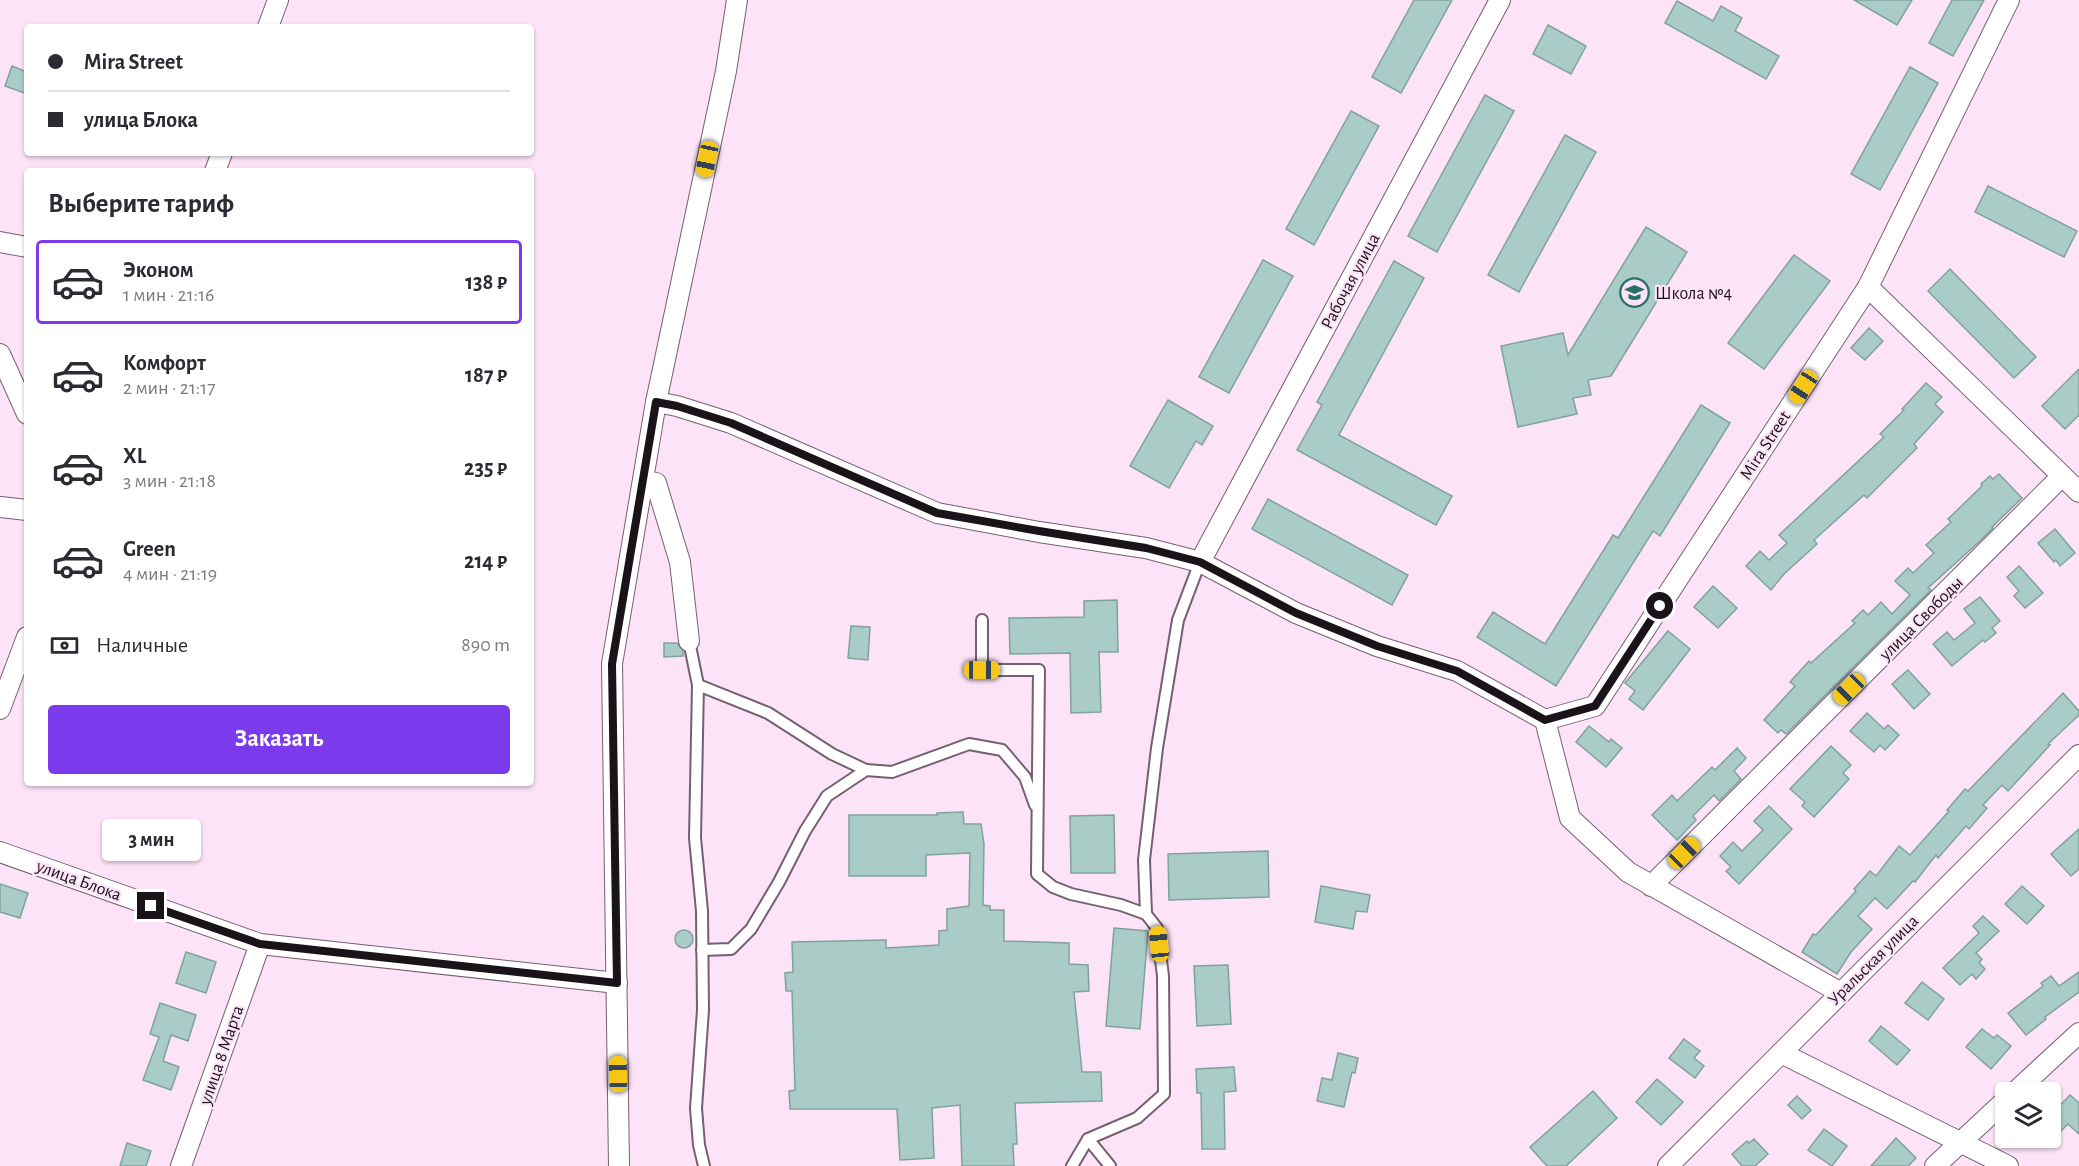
<!DOCTYPE html>
<html lang="ru">
<meta charset="utf-8">
<style>
body{margin:0;font-family:"Alegreya Sans",sans-serif;background:#f2f2f3;color:#2b2b33;height:100vh;display:flex;flex-direction:column;font-size:22px;white-space:nowrap}
*{box-sizing:border-box;margin:0}
p{font-size:20px;color:#7c7c81}
.icon{flex:none;width:33px;height:33px;fill:none;stroke:currentColor;stroke-width:2;stroke-linecap:round;stroke-linejoin:round}
.map{position:relative;flex:1;overflow:hidden}
.details{position:absolute;left:24px;top:168px;width:510px;height:618px;display:flex;flex-direction:column;background:#fff;border-radius:6px;box-shadow:0 2px 4px #0004}
.details>*{flex:none}
.guide{position:absolute;left:24px;top:24px;width:510px;height:132px;border-radius:6px;box-shadow:0 2px 4px #0004;display:grid;align-content:center;height:132px;padding:0 24px;background:#fff}
.tools{position:absolute;left:1995px;top:1082px;display:grid;gap:12px}
.tools a{display:grid;place-items:center;width:66px;height:66px;border-radius:6px;background:#fff;box-shadow:0 2px 4px #0004;font-size:30px}
.end{position:absolute;width:27px;height:27px;margin:-14px;border:8px solid #1b131a;background:#fff;box-shadow:0 0 0 3px #fff}
.from{border-radius:50%}
.bubble{position:absolute;height:42px;border-radius:6px;background:#fff;box-shadow:0 2px 4px #0004;font-size:20px;font-weight:600;line-height:42px;text-align:center}
.car{position:absolute;width:18px;height:36px;margin:-18px -9px;border-radius:8px;box-shadow:0 0 4px 2px #0007;background:linear-gradient(#f5c518 24%,#345 0 40%,#f5c518 0 76%,#345 0 86%,#f5c518 0)}
.guide b{display:flex;align-items:center;gap:21px;height:57px;font-size:22px}
.guide b+b{border-top:2px solid #e1e1e2}
.guide i{width:15px;height:15px;background:#2b2b33}
ul{padding:0;list-style:none}
li{display:flex;align-items:center;gap:18px;height:84px;margin:0 12px 9px;padding:0 12px;border:3px solid transparent;border-radius:6px}
li div{flex:1}
li b{display:block;font-size:22px}
li em{font-style:normal;font-weight:600}
li.selected{border-color:#7c3aed}
li>.icon{width:54px;height:54px;stroke-width:1.5}
h2{padding:0 24px;font-size:27px;line-height:72px}
.pay{display:flex;align-items:center;gap:15px;height:66px;padding:0 24px;font-size:22px}
.pay p{margin-inline-start:auto}
.primary-button{display:flex;gap:12px;margin-top:auto;padding:12px 24px}
.primary-button a{flex:1;height:69px;border-radius:6px;background:#7c3aed;color:#fff;font-size:24px;font-weight:600;line-height:69px;text-align:center}
.map>svg:first-child{display:block}
.building{fill:#a9ccc6;stroke:#80a29d;stroke-width:1.5}
.lines{fill:none;stroke-linecap:round;stroke-linejoin:round}
.service-casing{stroke:#756071;stroke-width:14}
.minor-casing{stroke:#756071;stroke-width:22}
.service{stroke:#fff;stroke-width:10}
.minor{stroke:#fff;stroke-width:20}
.route{stroke:#1b131a;stroke-width:8}
.labels{text-anchor:middle;stroke-width:4.5;stroke-linejoin:round;paint-order:stroke}
.street-label{font-size:18px;fill:#1b131a;stroke:#fce3f7}
.poi-label{font-size:18px;fill:#1b131a;stroke:#fce3f7;text-anchor:start}
</style>
<div class="map">
<svg width="2079" height="1166" viewBox="0 0 2079 1166">
<rect width="100%" height="100%" fill="#fce3f7"/>
<g class="building">
<polygon points="1414,0 1452,0 1401,93 1372,77"/>
<polygon points="1854,0 1912,0 1897,25"/>
<polygon points="1952,0 1984,0 1953,56 1929,43"/>
<polygon points="1677,1 1713,21 1721,6 1742,18 1735,31 1779,56 1766,79 1665,23"/>
<polygon points="1548,25 1586,46 1571,74 1533,54"/>
<polygon points="12,66 27,72 27,94 5,86"/>
<polygon points="1910,67 1938,83 1880,190 1851,174"/>
<polygon points="1485,95 1514,111 1437,252 1408,236"/>
<polygon points="1351,111 1379,126 1314,245 1286,229"/>
<polygon points="1565,135 1596,152 1519,292 1488,275"/>
<polygon points="1988,186 2077,231 2064,257 1975,212"/>
<polygon points="1646,227 1687,252 1611,376 1588,380 1591,395 1573,398 1577,414 1518,427 1501,346 1563,333 1568,355"/>
<polygon points="1794,255 1830,281 1764,369 1728,343"/>
<polygon points="1263,260 1293,276 1229,393 1199,377"/>
<polygon points="1394,261 1424,278 1339,435 1452,496 1436,525 1297,450 1322,405 1317,402"/>
<polygon points="1950,269 2036,357 2014,378 1928,291"/>
<polygon points="1869,328 1883,341 1865,360 1851,348"/>
<polygon points="2079,369 2079,415 2065,429 2042,406"/>
<polygon points="1926,383 1942,397 1935,404 1943,412 1914,444 1917,448 1867,498 1864,495 1814,540 1817,544 1784,574 1771,590 1746,566 1760,551 1769,560 1787,543 1779,535 1884,437 1880,434 1904,410 1902,409"/>
<polygon points="1168,400 1213,426 1202,445 1196,441 1169,488 1130,466"/>
<polygon points="1701,405 1730,423 1660,536 1653,531 1556,686 1477,637 1493,612 1545,644 1613,535 1618,538"/>
<polygon points="1999,474 2022,498 1992,527 1993,528 1980,541 1928,588 1931,590 1786,734 1781,730 1778,733 1764,720 1795,686 1790,682 1809,661 1811,663 1855,623 1852,621 1863,610 1868,615 1881,602 1892,614 1910,595 1895,581 1908,568 1913,573 1934,553 1926,545 1951,522 1948,519 1982,486 1981,484 1990,476 1993,479"/>
<polygon points="1268,499 1408,575 1392,605 1252,529"/>
<polygon points="2055,529 2075,553 2060,566 2056,560 2054,562 2038,543"/>
<polygon points="2019,566 2043,593 2025,608 2014,596 2019,591 2007,577"/>
<polygon points="1713,586 1737,608 1718,628 1694,607"/>
<polygon points="1980,597 2000,621 1992,628 1996,633 1985,642 1983,640 1952,666 1933,644 1947,632 1954,640 1975,623 1964,609"/>
<polygon points="1117,600 1118,652 1099,652 1101,712 1071,713 1070,653 1010,654 1009,618 1084,617 1084,601"/>
<polygon points="851,626 870,627 868,660 848,658"/>
<polygon points="1668,631 1690,649 1643,710 1629,699 1635,691 1625,683"/>
<polygon points="664,643 677,643 683,651 683,656 664,657"/>
<polygon points="1908,670 1930,694 1914,709 1892,684"/>
<polygon points="2063,693 2079,711 2079,715 2048,744 2050,745 2008,791 2002,785 1983,805 1987,808 1969,829 1966,826 1938,858 1936,855 1915,882 1913,881 1887,909 1875,898 1858,916 1872,929 1851,952 1837,974 1802,952 1813,934 1816,935 1856,891 1854,889 1870,871 1876,876 1899,846 1910,855 1949,811 1947,810 1965,789 1968,791"/>
<polygon points="1867,713 1884,729 1888,725 1899,735 1885,750 1880,745 1874,752 1850,731"/>
<polygon points="1589,726 1609,742 1611,739 1622,748 1606,767 1576,742"/>
<polygon points="1831,746 1851,765 1843,773 1849,779 1814,817 1802,806 1805,802 1790,789"/>
<polygon points="1737,748 1746,758 1734,771 1741,779 1719,801 1714,795 1693,816 1696,820 1677,840 1652,815 1672,795 1677,801 1712,767 1715,770"/>
<polygon points="1769,806 1792,829 1739,884 1726,871 1731,867 1720,856 1733,842 1742,851 1763,830 1754,821"/>
<polygon points="963,812 964,824 981,824 984,844 983,905 990,906 990,910 1004,910 1004,941 1069,943 1069,964 1088,965 1089,991 1074,992 1082,1072 1101,1072 1102,1101 1015,1103 1017,1144 1013,1144 1014,1166 962,1166 960,1105 932,1108 934,1158 900,1160 897,1109 790,1109 789,1091 795,1090 792,991 786,991 785,973 793,972 792,942 886,940 886,948 939,945 939,931 947,930 947,909 969,906 970,853 926,855 926,876 849,876 849,815 937,815 937,813"/>
<polygon points="1114,815 1115,873 1071,873 1070,816"/>
<polygon points="2079,829 2079,869 2071,876 2051,854"/>
<polygon points="1268,851 1269,897 1169,900 1168,854"/>
<polygon points="0,884 28,893 20,918 0,912"/>
<polygon points="1321,886 1370,895 1367,912 1356,911 1353,929 1315,922"/>
<polygon points="2022,886 2044,906 2027,924 2005,904"/>
<polygon points="1983,916 1999,931 1976,953 1982,959 1979,963 1985,969 1976,979 1972,974 1960,985 1943,968 1979,933 1973,926"/>
<polygon points="1114,928 1148,931 1140,1029 1106,1026"/>
<circle cx="684" cy="939" r="9"/>
<polygon points="186,952 216,962 206,993 176,983"/>
<polygon points="1228,965 1231,1024 1197,1026 1194,966"/>
<polygon points="2079,972 2079,992 2045,1017 2046,1019 2026,1035 2008,1013 2043,986 2041,983 2051,976 2059,986"/>
<polygon points="1922,982 1944,999 1928,1020 1905,1003"/>
<polygon points="160,1003 196,1015 188,1041 171,1035 163,1061 179,1067 171,1090 143,1080 159,1037 150,1034"/>
<polygon points="1881,1026 1910,1050 1897,1065 1869,1041"/>
<polygon points="1982,1029 1994,1038 1997,1035 2011,1046 1991,1069 1966,1047"/>
<polygon points="1684,1039 1700,1051 1694,1058 1704,1066 1695,1078 1669,1058"/>
<polygon points="1338,1053 1358,1058 1355,1073 1352,1072 1344,1107 1317,1101 1322,1078 1332,1080"/>
<polygon points="1234,1067 1236,1091 1224,1092 1225,1149 1202,1149 1201,1093 1197,1093 1196,1069"/>
<polygon points="1657,1079 1683,1102 1661,1125 1636,1102"/>
<polygon points="1593,1091 1617,1118 1566,1166 1547,1166 1530,1147"/>
<polygon points="2070,1095 2079,1103 2079,1134 2068,1124 2050,1142 2050,1116"/>
<polygon points="1797,1096 1811,1110 1802,1119 1788,1105"/>
<polygon points="1824,1129 1847,1146 1832,1166 1808,1150"/>
<polygon points="1896,1138 1916,1158 1908,1166 1871,1166"/>
<polygon points="1754,1139 1768,1154 1755,1166 1742,1166 1732,1154 1747,1141 1749,1143"/>
<polygon points="127,1143 151,1151 146,1166 120,1166"/>
</g>
<g class="lines">
<defs>
<g id="service">
<polyline points="982,620 982,670 1039,670 1037,874 1053,887 1071,894 1121,905 1146,914 1157,928 1163,976 1164,1094 1137,1118 1088,1139 1072,1166"/>
<polyline points="689,641 698,685 695,838 702,911 703,1010 696,1108 699,1145 704,1166"/>
<polyline points="698,685 768,713 832,754 866,770 892,772 969,744 1002,750 1025,777 1035,805"/>
<polyline points="1146,914 1144,860 1157,748 1178,620 1200,562"/>
<polyline points="702,950 731,949 751,929 779,882 805,831 827,796 866,770"/>
<polyline points="1088,1139 1110,1166"/>
</g>
<g id="minor">
<polyline points="268,27 278,0"/>
<polyline points="215,171 222,153"/>
<polyline points="0,242 27,247"/>
<polyline points="1868,287 2079,492"/>
<polyline points="0,354 27,414"/>
<polyline points="656,402 677,406 731,423 937,513 1039,532 1146,548 1200,562 1296,613 1377,646 1457,671 1545,720 1570,818 1628,872 1841,993"/>
<polyline points="643,481 656,483 680,562 689,641"/>
<polyline points="0,507 27,510"/>
<polyline points="1200,562 1500,0"/>
<polyline points="0,709 27,637"/>
<polyline points="1545,720 1595,706 1868,287 2009,0"/>
<polyline points="0,852 260,944 617,983"/>
<polyline points="1651,886 2062,476"/>
<polyline points="1781,1053 2008,1166"/>
<polyline points="2015,1092 2079,1033"/>
<polyline points="181,1166 260,944"/>
<polyline points="619,1166 612,664 656,402 726,71 737,0"/>
<polyline points="1668,1166 2079,755"/>
<polyline points="1935,1166 2006,1100"/>
</g>
</defs>
<use href="#service" class="service-casing"/>
<use href="#minor" class="minor-casing"/>
<use href="#service" class="service"/>
<use href="#minor" class="minor"/>
</g>
<g class="lines">
<polyline class="route" points="151,906 260,944 617,983 612,664 656,402 677,406 731,423 937,513 1039,531 1146,548 1200,562 1296,613 1377,646 1457,671 1545,720 1595,706 1660,606"/>
</g>
<defs>
<symbol id="school-ring" viewBox="-11 -11 22 22"><circle r="9.5" fill="#fce3f7" stroke="#277068" stroke-width="1.5"/><path d="M0-5L7-2L0 1L-7-2ZM-4 1L0 2.5L4 1V4Q0 6-4 4Z" fill="#277068"/></symbol>
</defs>
<g fill-rule="evenodd">
<use href="#school-ring" x="1618" y="276" width="33" height="33"/>
</g>
<g class="labels">
<g class="street-label">
<text transform="translate(1350 281) rotate(-62)" y="6">Рабочая улица</text>
<text transform="translate(1765 445) rotate(-57)" y="6">Mira Street</text>
<text transform="translate(1921 618) rotate(-45)" y="6">улица Свободы</text>
<text transform="translate(79 880) rotate(20)" y="6">улица Блока</text>
<text transform="translate(1873 960) rotate(-45)" y="6">Уральская улица</text>
<text transform="translate(221 1055) rotate(-71)" y="6">улица 8 Марта</text>
</g>
<g class="poi-label">
<text x="1655" y="299">Школа №4</text>
</g>
</g>
</svg>
<div class="tools">
<a><svg class="icon" aria-label="layers" viewBox="0 0 24 24"><path d="M12 4l9 5-9 5-9-5zM3 14l9 5 9-5"/></svg></a>
</div>
<i class="end from" style="left:1660px;top:606px"></i>
<i class="end" style="left:151px;top:906px"></i>
<div class="bubble" style="left:102px;top:819px;width:99px">3 мин</div>
<i class="car" style="left:707px;top:159px;rotate:192deg"></i>
<i class="car" style="left:1803px;top:387px;rotate:213deg"></i>
<i class="car" style="left:982px;top:670px;rotate:90deg"></i>
<i class="car" style="left:1849px;top:689px;rotate:225deg"></i>
<i class="car" style="left:1684px;top:853px;rotate:45deg"></i>
<i class="car" style="left:1159px;top:944px;rotate:354deg"></i>
<i class="car" style="left:618px;top:1074px;rotate:359deg"></i>
<div class="guide">
<b><i class="from"></i>Mira Street</b>
<b><i></i>улица Блока</b>
</div>
<section class="details">
<h2>Выберите тариф</h2>
<ul>
<li class="selected"><svg class="icon" aria-label="car" viewBox="0 0 24 24"><path d="M5 17H2v-5l4-1 3-4h7l3 4 3 1v5h-3M9 17h6M6 11h13"/><circle cx="7" cy="17" r="2"/><circle cx="17" cy="17" r="2"/></svg><div><b>Эконом</b><p>1 мин · 21:16</p></div><em>138 ₽</em></li>
<li><svg class="icon" aria-label="car" viewBox="0 0 24 24"><path d="M5 17H2v-5l4-1 3-4h7l3 4 3 1v5h-3M9 17h6M6 11h13"/><circle cx="7" cy="17" r="2"/><circle cx="17" cy="17" r="2"/></svg><div><b>Комфорт</b><p>2 мин · 21:17</p></div><em>187 ₽</em></li>
<li><svg class="icon" aria-label="car" viewBox="0 0 24 24"><path d="M5 17H2v-5l4-1 3-4h7l3 4 3 1v5h-3M9 17h6M6 11h13"/><circle cx="7" cy="17" r="2"/><circle cx="17" cy="17" r="2"/></svg><div><b>XL</b><p>3 мин · 21:18</p></div><em>235 ₽</em></li>
<li><svg class="icon" aria-label="car" viewBox="0 0 24 24"><path d="M5 17H2v-5l4-1 3-4h7l3 4 3 1v5h-3M9 17h6M6 11h13"/><circle cx="7" cy="17" r="2"/><circle cx="17" cy="17" r="2"/></svg><div><b>Green</b><p>4 мин · 21:19</p></div><em>214 ₽</em></li>
</ul>
<div class="pay"><svg class="icon" aria-label="cash" viewBox="0 0 24 24"><path d="M3 7h18v10H3z"/><circle cx="12" cy="12" r="2"/></svg>Наличные<p>890 m</p></div>
<div class="primary-button"><a>Заказать</a></div>
</section>
</div>
